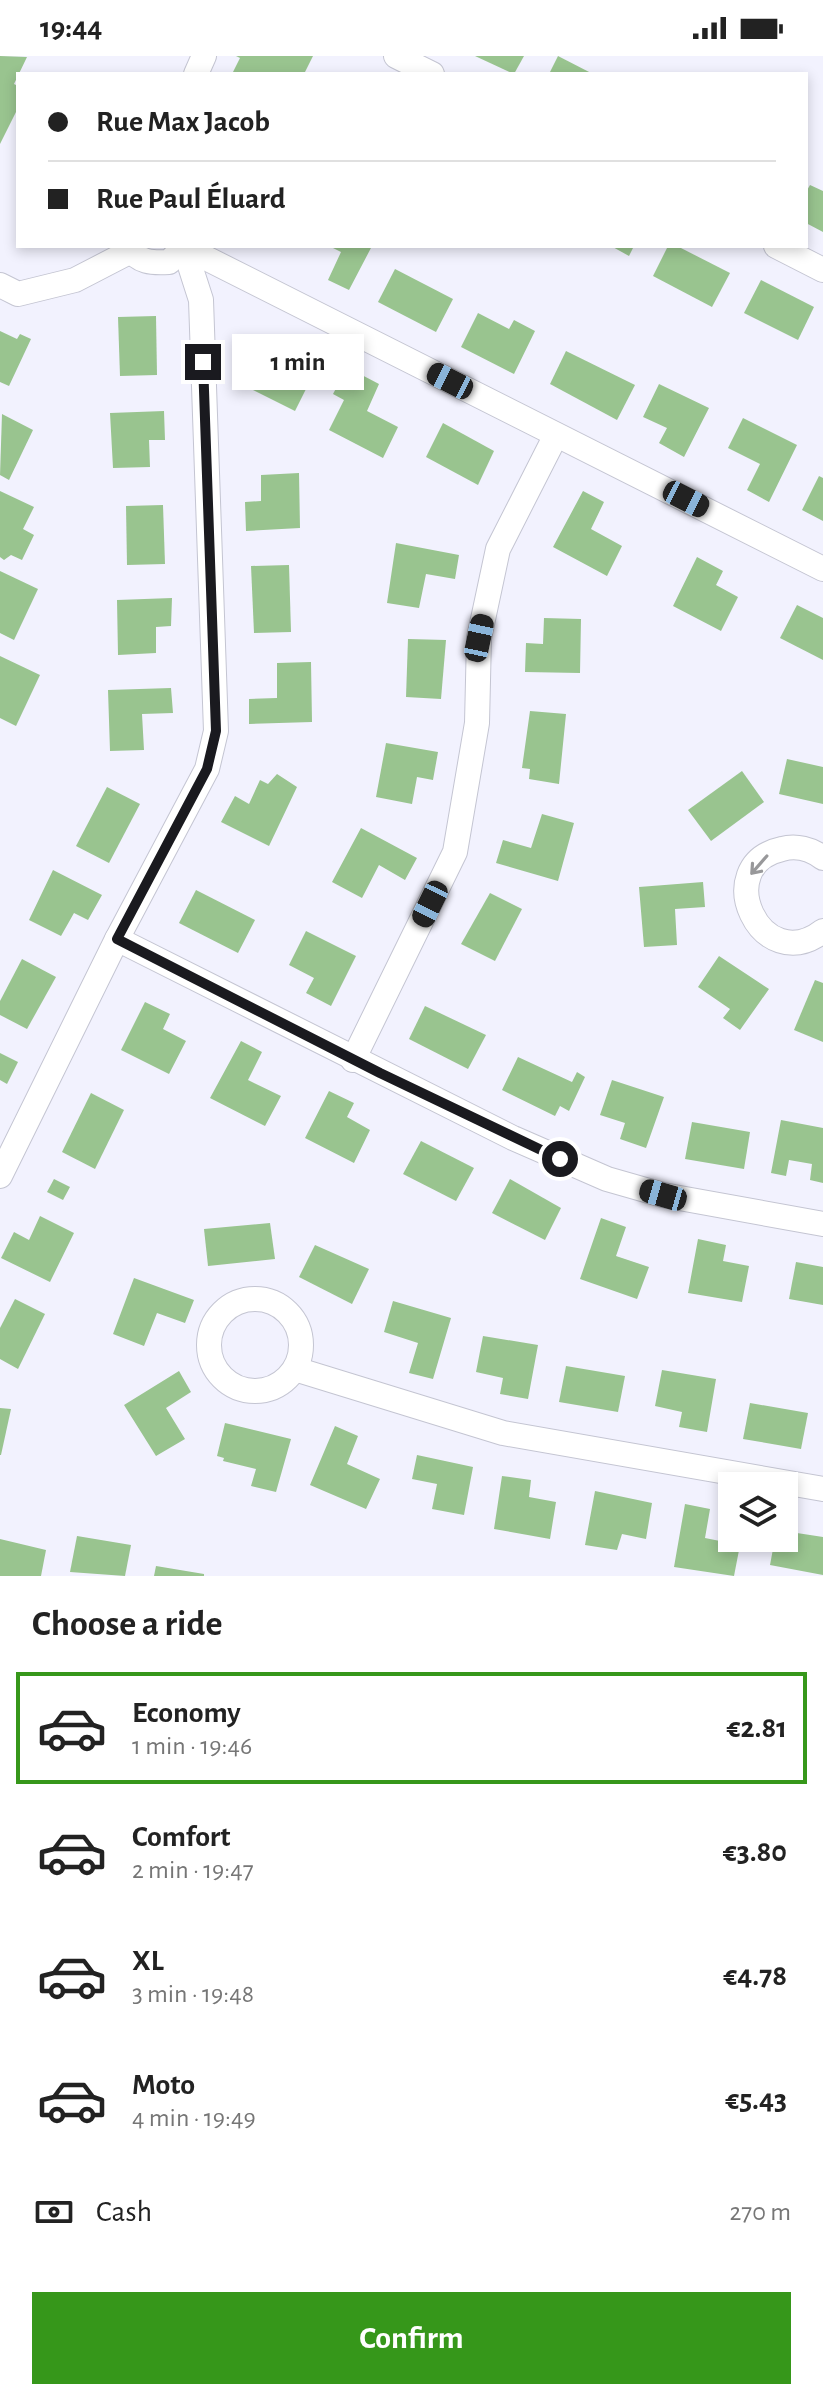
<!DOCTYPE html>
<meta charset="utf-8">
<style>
body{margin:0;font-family:"Alegreya Sans",sans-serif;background:#f6f6f6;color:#222;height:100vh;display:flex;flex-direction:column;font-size:30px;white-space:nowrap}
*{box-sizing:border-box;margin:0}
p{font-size:26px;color:#767676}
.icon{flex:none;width:44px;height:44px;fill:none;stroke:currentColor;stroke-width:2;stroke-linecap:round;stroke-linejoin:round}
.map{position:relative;height:1520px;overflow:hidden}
.drawer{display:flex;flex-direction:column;background:#fff;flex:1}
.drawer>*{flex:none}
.top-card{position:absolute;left:16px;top:16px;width:792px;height:176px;border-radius:0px;box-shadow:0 4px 12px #0003;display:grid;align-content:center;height:176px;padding:0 32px;background:#fff}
.tools{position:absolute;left:718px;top:1416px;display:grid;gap:16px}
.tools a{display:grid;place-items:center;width:80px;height:80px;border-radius:0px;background:#fff;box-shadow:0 4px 12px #0003;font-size:40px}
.end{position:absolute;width:36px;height:36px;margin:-18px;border:10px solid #1a1a1f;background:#fff;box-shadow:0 0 0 4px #fff}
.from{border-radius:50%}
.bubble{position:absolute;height:56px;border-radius:0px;background:#fff;box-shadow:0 4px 12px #0003;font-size:26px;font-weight:700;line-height:56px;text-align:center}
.car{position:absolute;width:24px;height:48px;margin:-24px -12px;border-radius:10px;box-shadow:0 0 6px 2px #0007;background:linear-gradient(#222 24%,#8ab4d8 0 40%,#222 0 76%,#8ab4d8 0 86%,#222 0)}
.top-card b{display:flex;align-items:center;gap:28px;height:76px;font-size:30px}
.top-card b+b{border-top:2px solid #e0e0e0}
.top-card i{width:20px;height:20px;background:#222}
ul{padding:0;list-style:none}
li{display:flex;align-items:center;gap:24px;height:112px;margin:0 16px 12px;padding:0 16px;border:4px solid transparent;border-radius:0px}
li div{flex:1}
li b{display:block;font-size:30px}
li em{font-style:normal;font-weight:700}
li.active{border-color:#36971a}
li>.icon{width:72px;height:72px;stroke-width:1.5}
h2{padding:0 32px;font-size:36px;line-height:96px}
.pay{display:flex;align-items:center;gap:20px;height:88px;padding:0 32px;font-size:30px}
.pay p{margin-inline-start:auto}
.action{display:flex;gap:16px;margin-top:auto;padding:16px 32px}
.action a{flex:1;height:92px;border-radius:0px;background:#36971a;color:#fff;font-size:32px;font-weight:700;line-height:92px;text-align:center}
.status{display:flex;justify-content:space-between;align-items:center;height:56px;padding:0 40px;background:#fff;direction:ltr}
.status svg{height:22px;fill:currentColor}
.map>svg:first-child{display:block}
.building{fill:#99c48f}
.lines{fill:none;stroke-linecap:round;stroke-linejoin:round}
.minor-casing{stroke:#c4c5d2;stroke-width:26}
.minor{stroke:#fff;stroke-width:24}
.oneway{stroke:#98989a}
.route{stroke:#1a1a1f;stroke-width:10}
</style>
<div class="status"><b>19:44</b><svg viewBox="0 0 49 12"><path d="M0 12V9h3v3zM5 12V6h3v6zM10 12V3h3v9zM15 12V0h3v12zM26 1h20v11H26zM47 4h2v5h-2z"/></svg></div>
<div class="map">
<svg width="823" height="1520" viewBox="0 0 823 1520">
<rect width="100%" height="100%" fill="#f2f2fe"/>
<g class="building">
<polygon points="0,0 27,1 14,28 18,30 18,52 0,88"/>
<polygon points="236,0 313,0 304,18 232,18 240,2"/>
<polygon points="475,0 524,0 514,18"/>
<polygon points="558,0 593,18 549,18"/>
<polygon points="810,129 823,135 823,176 806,167 806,136"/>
<polygon points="329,190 372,190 349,234 328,224 341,196"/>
<polygon points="611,190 634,190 629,200"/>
<polygon points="668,190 677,190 730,217 712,251 653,220"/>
<polygon points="395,213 453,243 436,276 378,246"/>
<polygon points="761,224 814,251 798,284 744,257"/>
<polygon points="478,257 509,273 514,264 535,275 514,318 461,291"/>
<polygon points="156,260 157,319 120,320 118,261"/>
<polygon points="0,275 17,283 20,278 31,283 9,330 0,326"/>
<polygon points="270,281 296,294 288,309 312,321 295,355 245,330"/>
<polygon points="566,295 635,329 617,364 550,328"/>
<polygon points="358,317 379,328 367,355 398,371 383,402 329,374 344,344 333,338 343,319 354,324"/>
<polygon points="659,328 709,352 684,401 659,387 667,372 643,361"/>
<polygon points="164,355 165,384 149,384 150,411 113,412 110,357"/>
<polygon points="2,358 33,374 9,424 0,419"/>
<polygon points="743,362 797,389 769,446 747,434 760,408 728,392"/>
<polygon points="443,367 494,395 478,429 426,401"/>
<polygon points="299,417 300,472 246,475 245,446 261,445 261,419"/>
<polygon points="819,420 823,422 823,465 802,454"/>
<polygon points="0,435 34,451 23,473 34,479 22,504 11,499 4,504 0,501"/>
<polygon points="583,435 604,446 591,473 622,490 607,520 553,491"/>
<polygon points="163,449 165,508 127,509 126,450"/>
<polygon points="396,487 459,499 455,523 426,518 419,552 387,547"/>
<polygon points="697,501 723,515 716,529 738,541 721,575 673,550"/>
<polygon points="289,509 291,576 254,577 251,510"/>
<polygon points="0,515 38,533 14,584 0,577"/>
<polygon points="172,542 171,570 156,571 156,597 118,599 117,544"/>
<polygon points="797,549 823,562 823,604 780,582"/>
<polygon points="544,562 581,563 580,617 525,616 526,587 543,588"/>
<polygon points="408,583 446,584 441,643 406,641"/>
<polygon points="0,600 40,619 16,670 0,662"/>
<polygon points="311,606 312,666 249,668 249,643 277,642 277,607"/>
<polygon points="171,632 173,657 142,658 144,694 110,695 108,634"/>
<polygon points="530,655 566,658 559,728 529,723 530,713 522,712"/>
<polygon points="386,687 438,696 433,724 417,721 412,748 376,741"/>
<polygon points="787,703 823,711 823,748 779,738"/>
<polygon points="742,715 764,746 711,785 688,754"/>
<polygon points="277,718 297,731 269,790 221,766 235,740 249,748 260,724 268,728"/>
<polygon points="107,731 140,748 109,807 76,790"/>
<polygon points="542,758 574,767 558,825 496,807 503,784 531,792"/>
<polygon points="361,772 417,802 405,824 379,809 362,842 332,826"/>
<polygon points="53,814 102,839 88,864 74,857 61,880 29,864"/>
<polygon points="703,826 705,851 675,853 677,889 644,891 639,831"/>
<polygon points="196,834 255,864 238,897 179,867"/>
<polygon points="490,837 522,853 495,905 461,888"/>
<polygon points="306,875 356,900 331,950 306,937 314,922 289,909"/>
<polygon points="719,900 769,933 740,974 723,962 730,953 698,931"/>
<polygon points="22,903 56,921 27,973 0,959 0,945"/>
<polygon points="815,924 823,927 823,986 794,974"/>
<polygon points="145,946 170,958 163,973 186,985 169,1018 121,994"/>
<polygon points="425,950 486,979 468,1013 409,983"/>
<polygon points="241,985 262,996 248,1024 281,1040 265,1070 210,1042"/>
<polygon points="0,997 18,1006 7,1028 0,1024"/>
<polygon points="518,1001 572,1026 577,1016 585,1021 569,1055 560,1050 555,1060 502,1034"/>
<polygon points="612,1024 664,1041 646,1092 620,1083 625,1067 600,1059"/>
<polygon points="329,1035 354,1047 347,1061 370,1074 354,1107 305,1082"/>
<polygon points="91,1037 124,1054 95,1113 62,1096"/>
<polygon points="781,1064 823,1072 823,1127 810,1124 812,1108 789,1104 786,1120 771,1117"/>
<polygon points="692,1066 750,1076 744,1113 685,1103"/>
<polygon points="421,1085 474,1112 456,1145 403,1118"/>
<polygon points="54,1123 70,1131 63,1144 47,1136"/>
<polygon points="510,1123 561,1152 545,1184 492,1157"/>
<polygon points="40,1160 74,1177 50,1226 1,1202 14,1176 29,1184"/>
<polygon points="601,1162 626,1171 616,1200 649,1211 637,1243 580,1223"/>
<polygon points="270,1167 275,1203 208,1210 204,1173"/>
<polygon points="698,1183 726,1189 723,1205 749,1210 742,1246 688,1237"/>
<polygon points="315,1189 369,1213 352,1248 299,1221"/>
<polygon points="796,1206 823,1211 823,1249 789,1243"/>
<polygon points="134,1222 194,1244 185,1267 157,1257 144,1290 113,1278"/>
<polygon points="15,1243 45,1258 18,1313 0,1303 0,1272"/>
<polygon points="393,1245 451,1262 433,1323 409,1317 418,1287 384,1276"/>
<polygon points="483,1280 538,1289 528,1343 500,1338 503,1322 476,1316"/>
<polygon points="566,1310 625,1320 618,1356 559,1346"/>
<polygon points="662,1314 716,1323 707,1376 679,1371 682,1356 655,1350"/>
<polygon points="179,1315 191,1336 166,1352 185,1383 156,1400 124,1349"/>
<polygon points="750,1347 808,1357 801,1393 743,1383"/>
<polygon points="0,1352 11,1353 1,1399 0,1399"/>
<polygon points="225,1367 291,1383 276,1436 251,1430 256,1413 223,1405 224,1402 217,1400"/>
<polygon points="335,1370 358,1380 347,1408 380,1423 366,1453 310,1429"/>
<polygon points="417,1399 473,1411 464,1459 432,1453 437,1428 412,1423"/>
<polygon points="502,1420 531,1424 529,1441 556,1446 550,1483 494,1473"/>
<polygon points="595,1435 652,1447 646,1483 622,1478 617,1494 585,1489"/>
<polygon points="685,1448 710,1453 705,1482 740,1489 734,1520 674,1511"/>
<polygon points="784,1475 823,1481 823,1519 770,1509 775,1482 784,1482"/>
<polygon points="77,1480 131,1489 125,1520 70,1516"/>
<polygon points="0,1483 46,1494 41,1520 0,1520"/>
<polygon points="156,1510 204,1518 204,1520 154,1520"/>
</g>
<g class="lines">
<defs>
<g id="minor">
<polyline points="396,0 432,18"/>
<polyline points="196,18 204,0"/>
<path d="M129,190C137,207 153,207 169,206L185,190"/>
<polyline points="776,190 823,214"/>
<polyline points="184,191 823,513"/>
<polyline points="0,229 18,238 75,224 131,195"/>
<path d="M823,802C811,793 796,789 782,793C709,809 761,923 823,875"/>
<polyline points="117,883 513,1082 607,1123 663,1139 823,1168"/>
<polyline points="353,1004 455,796 477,667 479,582 498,493 556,379"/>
<polyline points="0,1120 117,883 207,713 216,675 201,244 184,191"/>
<circle cx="255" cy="1289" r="46"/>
<polyline points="295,1313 503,1377 823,1433"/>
</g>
</defs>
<use href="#minor" class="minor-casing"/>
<use href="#minor" class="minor"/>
</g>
<defs><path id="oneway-shaft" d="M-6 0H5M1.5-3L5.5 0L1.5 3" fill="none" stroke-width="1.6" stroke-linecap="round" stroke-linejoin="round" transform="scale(2)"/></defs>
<use class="oneway" href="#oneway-shaft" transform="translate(759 809) rotate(131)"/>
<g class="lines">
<polyline class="route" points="203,306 216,675 207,713 117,883 380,1017 560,1103"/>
</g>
</svg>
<div class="tools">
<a><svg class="icon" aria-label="layers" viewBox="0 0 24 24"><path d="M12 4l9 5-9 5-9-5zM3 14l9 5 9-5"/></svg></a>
</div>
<i class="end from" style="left:560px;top:1103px"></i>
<i class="end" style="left:203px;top:306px"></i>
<div class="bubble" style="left:232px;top:278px;width:132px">1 min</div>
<i class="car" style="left:450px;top:325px;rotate:297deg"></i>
<i class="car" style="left:686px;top:443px;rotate:117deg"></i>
<i class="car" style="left:479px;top:582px;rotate:12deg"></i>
<i class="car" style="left:430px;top:848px;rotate:206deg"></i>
<i class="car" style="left:663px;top:1139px;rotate:286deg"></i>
<div class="top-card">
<b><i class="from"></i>Rue Max Jacob</b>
<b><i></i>Rue Paul Éluard</b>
</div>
</div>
<section class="drawer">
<h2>Choose a ride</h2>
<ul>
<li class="active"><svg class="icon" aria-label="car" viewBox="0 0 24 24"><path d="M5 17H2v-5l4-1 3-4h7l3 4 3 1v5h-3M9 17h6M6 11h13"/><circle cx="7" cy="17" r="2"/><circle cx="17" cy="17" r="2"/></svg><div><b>Economy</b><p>1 min · 19:46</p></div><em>€2.81</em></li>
<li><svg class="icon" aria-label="car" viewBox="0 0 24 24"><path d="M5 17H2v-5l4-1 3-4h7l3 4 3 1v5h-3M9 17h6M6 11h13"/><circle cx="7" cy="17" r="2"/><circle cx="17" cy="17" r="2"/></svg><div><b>Comfort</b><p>2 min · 19:47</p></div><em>€3.80</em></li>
<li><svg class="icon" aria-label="car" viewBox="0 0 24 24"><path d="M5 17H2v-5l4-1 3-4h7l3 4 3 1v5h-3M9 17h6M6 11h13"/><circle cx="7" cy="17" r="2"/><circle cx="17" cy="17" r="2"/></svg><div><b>XL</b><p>3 min · 19:48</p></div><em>€4.78</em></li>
<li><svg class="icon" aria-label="car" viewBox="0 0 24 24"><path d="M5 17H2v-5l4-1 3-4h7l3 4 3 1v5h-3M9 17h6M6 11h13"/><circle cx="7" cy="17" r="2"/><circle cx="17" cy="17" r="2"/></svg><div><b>Moto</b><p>4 min · 19:49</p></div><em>€5.43</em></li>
</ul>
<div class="pay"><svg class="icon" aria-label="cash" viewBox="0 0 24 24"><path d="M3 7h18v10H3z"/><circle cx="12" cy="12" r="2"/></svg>Cash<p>270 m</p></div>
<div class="action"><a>Confirm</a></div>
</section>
